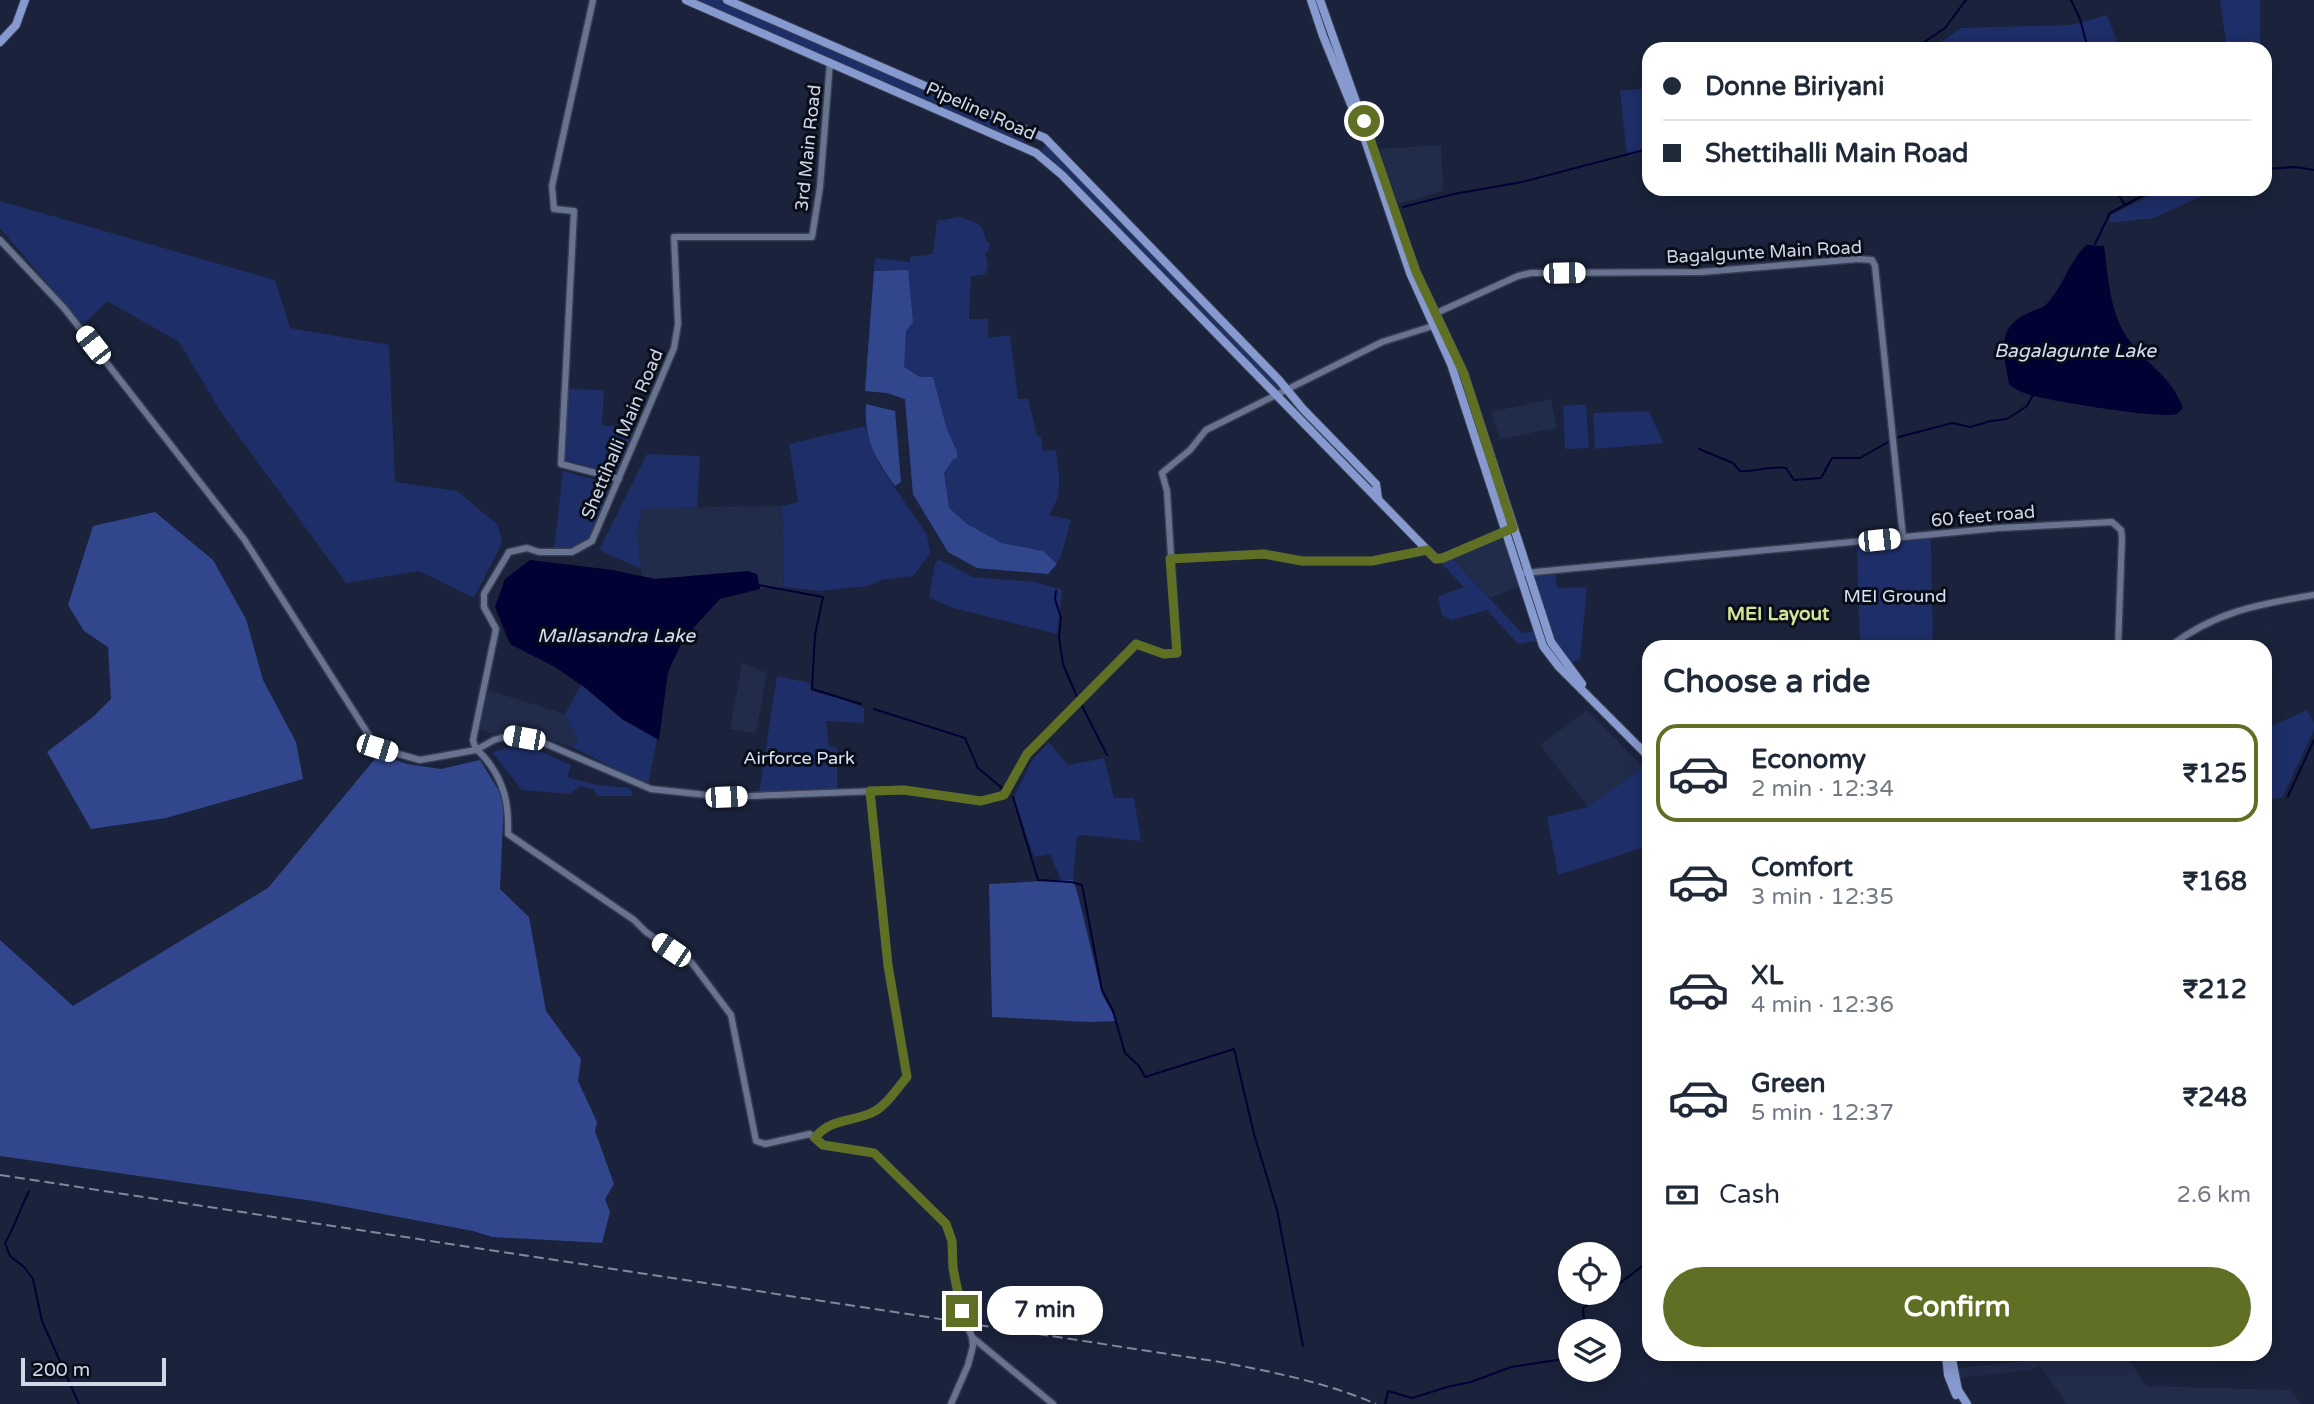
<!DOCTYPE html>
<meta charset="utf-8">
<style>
body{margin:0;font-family:"Varela Round",sans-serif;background:#f6f6f7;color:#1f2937;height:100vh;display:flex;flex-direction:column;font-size:26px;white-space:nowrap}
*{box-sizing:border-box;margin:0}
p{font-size:23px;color:#747a83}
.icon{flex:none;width:38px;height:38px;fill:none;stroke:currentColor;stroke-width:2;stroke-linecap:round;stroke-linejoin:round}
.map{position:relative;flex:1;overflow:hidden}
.drawer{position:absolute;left:1642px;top:640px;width:630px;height:721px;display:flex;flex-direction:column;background:#fff;border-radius:21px;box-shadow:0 4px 18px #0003}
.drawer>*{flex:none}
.guide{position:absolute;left:1642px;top:42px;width:630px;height:154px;border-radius:21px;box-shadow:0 4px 18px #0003;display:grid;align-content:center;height:154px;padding:0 21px;background:#fff}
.tools{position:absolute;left:1558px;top:1242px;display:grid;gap:14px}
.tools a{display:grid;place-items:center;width:63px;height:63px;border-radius:50%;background:#fff;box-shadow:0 4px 18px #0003;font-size:35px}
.scale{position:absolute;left:21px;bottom:18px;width:145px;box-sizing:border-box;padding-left:7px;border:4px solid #d0d7e7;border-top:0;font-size:19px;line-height:24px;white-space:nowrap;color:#d0d7e7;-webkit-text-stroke:5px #090d18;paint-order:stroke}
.end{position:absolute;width:32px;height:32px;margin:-16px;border:9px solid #5f7024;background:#fff;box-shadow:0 0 0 4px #fff}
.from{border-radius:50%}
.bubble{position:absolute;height:49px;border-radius:24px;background:#fff;box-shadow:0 4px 18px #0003;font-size:23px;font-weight:700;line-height:49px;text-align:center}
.car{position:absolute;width:21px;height:42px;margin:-21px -10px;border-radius:9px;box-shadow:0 0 5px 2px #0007;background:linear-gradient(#fff 24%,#345 0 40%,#fff 0 76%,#345 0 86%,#fff 0)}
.guide b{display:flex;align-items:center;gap:24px;height:66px;font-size:26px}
.guide b+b{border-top:2px solid #e0e1e3}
.guide i{width:18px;height:18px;background:#1f2937}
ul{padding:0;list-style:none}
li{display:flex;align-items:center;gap:21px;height:98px;margin:0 14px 10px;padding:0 7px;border:4px solid transparent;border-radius:21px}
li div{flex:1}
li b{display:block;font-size:26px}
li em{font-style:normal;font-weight:700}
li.selected{border-color:#5f7024}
li>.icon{width:63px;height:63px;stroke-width:1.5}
h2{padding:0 21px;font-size:32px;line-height:84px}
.pay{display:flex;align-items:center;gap:18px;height:77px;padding:0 21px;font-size:26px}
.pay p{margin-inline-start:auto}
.button{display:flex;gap:14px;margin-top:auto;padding:14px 21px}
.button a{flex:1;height:80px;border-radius:42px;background:#5f7024;color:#fff;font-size:28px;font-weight:700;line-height:80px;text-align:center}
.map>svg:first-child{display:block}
.built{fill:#212b4a}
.green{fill:#1e2e68}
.forest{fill:#31468d}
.water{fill:#020133}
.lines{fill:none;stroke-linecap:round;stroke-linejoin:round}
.stream{stroke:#020133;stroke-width:2}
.minor-casing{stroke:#363c51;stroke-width:9}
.major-casing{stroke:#363c51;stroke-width:10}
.minor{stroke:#687390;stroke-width:6}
.major{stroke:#879acf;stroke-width:8}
.rail{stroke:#81899c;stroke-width:2;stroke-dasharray:10 5;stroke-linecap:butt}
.route{stroke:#5f7024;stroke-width:9}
.labels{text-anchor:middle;stroke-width:6;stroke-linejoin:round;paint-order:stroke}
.street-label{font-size:18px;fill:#d0d7e7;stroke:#090d18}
.park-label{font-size:18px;fill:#dae2f7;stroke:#090d18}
.water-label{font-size:19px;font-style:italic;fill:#d7e0f5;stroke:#090d18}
.neighbourhood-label{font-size:19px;font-weight:bold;fill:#d4e598;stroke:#090d18}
</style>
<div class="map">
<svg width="2314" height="1404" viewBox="0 0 2314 1404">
<rect width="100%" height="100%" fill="#1a233b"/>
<g class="built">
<polygon points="1441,145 1443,191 1398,204 1379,149"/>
<polygon points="1551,399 1557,428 1500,439 1491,412"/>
<polygon points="782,506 784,587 760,589 757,574 655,579 642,576 637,531 642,508"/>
<polygon points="1503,537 1521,586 1490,598 1453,559"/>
<polygon points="742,663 767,673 756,734 730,729"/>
<polygon points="488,690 565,714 578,740 572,747 522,730 493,734 480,730"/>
<polygon points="1587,710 1643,767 1588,807 1540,745"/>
<polygon points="2033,1355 2127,1355 2146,1386 2289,1390 2302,1404 2067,1404 2040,1366 2031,1370 1959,1378 1958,1368 2026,1361 2034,1358"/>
</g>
<g class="green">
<polygon points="690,0 723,0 1016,125 1028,133 1023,142"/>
<polygon points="2220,0 2260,0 2260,49 2227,49"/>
<polygon points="2107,15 2120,49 1931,49 1961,28 2071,25"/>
<polygon points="1648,88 1648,151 1629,156 1626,148 1620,91"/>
<polygon points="1048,142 1286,388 1276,393 1174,283 1040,152"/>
<polygon points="2199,189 2200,197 2154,218 2109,223 2111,215 2147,197"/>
<polygon points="0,201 275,280 290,328 389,345 395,482 457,491 498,525 502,543 474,598 419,571 346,583 221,412 179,342 107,301 83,325 0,228"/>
<path d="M959,217C976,223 983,221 986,241L989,242V250L985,253L988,264L986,273L982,275L971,276L969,319H988V338L1010,335L1018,399H1028L1037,436L1041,437L1043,451L1056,450C1059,477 1064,491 1049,515L1071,520L1061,557L1048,574L977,568L948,552L913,494L905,399L887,393L865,391L875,258L910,262V257L933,254L937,221Z"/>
<polygon points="566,389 604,390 602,425 637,429 617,474 564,460"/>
<polygon points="1586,404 1589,448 1565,449 1563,406"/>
<polygon points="1649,411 1663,443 1595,449 1593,413"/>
<polygon points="865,426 879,464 927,535 930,553 913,576 881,580 868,586 819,591 784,587 782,506 798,502 789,444"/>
<polygon points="647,454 700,456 697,507 642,509 637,531 641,569 599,550"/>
<polygon points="563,471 613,484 590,540 572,548 554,549"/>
<polygon points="1931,538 1933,647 1860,647 1857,545"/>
<polygon points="938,559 973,577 1035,582 1062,590 1057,634 950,607 929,597 935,564"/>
<polygon points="1453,559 1522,633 1535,631 1538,641 1518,644 1487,610 1452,620 1442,615 1438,596 1464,587 1442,564"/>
<polygon points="1555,574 1557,588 1587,587 1580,659 1570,664 1552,637 1533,575"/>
<polygon points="777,676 810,683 811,691 842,699 864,708 864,723 826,721 829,746 837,748 837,790 759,793"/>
<polygon points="581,685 622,719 657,739 648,785 572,747 578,740 565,714"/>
<polygon points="2307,710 2314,723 2314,730 2282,798 2265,799 2265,729"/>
<polygon points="1049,742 1068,765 1104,758 1114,798 1134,798 1141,841 1083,835 1077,836 1073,880 1061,880 1050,854 1034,857 1014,797 1032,760"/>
<polygon points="510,747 535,749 571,765 567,777 597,785 630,788 633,796 598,796 593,789 580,786 569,794 522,790 492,752"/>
<polygon points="1643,767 1648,784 1648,846 1558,875 1547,817 1588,807"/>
</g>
<g class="forest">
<polygon points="908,270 913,322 906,331 904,367 920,377 933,377 947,430 957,451 957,458 953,459 944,473 949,508 967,524 1001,543 1043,551 1057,564 1048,574 977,568 948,552 913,494 905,399 887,393 865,391 874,271"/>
<path d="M866,404L895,411L901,482L895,486C875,459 864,438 866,404Z"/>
<polygon points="155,512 213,560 246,619 263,680 296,742 303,779 166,818 91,829 47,752 94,716 111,699 108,647 84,631 68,605 93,526"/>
<polygon points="383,756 407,764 441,769 480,760 504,799 500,889 529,917 546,1011 581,1059 578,1081 597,1122 595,1131 614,1184 605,1199 610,1212 602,1243 492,1237 473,1231 314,1201 0,1156 0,940 73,1006 268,888 374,760"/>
<polygon points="1061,880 1073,880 1078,895 1102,994 1117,1021 1089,1022 992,1017 989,884"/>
</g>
<g class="water">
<path d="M2086,245L2104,246C2108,274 2109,305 2123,331C2139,360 2172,375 2183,408L2177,414C2161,419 2065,403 2043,398C2032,396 2017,392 2009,384C2004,353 1995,328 2028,313C2038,308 2044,309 2051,299C2065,281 2070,261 2086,245Z"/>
<polygon points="530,560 613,570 655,579 748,571 757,574 760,589 720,599 684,638 668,672 659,740 622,719 587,689 555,667 510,644 495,607 505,579"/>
</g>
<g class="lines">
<g class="stream">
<polyline points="2071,0 2080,19 2088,49"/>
<polyline points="1914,49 1945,28 1966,0"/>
<polyline points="2264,169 2296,167 2314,170"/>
<polyline points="2115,189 2125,205"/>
<polyline points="1403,207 1454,194 1522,182 1648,149"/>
<polyline points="2095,244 2110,213 2146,194 2181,189"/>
<polyline points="1895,438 1952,423 1970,427 1991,421 2007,419 2027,406 2033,395"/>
<path d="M1699,449L1733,463L1740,471C1756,472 1770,465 1786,468L1794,480L1821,478L1832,458H1860L1890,441"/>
<polyline points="758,585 823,597 815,635 812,689 861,704"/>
<polyline points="1056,591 1055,599 1061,618 1059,637 1063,664 1077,697"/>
<polyline points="1080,702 1107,755"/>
<polyline points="874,709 965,738 978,768 1002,788"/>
<polyline points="2288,796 2314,740"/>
<polyline points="1013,797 1038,880 1071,882 1082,885 1102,990 1113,1011 1125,1053 1139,1066 1145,1077 1234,1049 1254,1134 1277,1210 1303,1346"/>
<path d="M29,1191C20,1209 15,1226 5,1243L10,1256L24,1267L33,1279L42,1321L79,1404"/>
<polyline points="1608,1292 1644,1265 1648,1259"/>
<polyline points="1585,1332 1583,1308 1606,1293"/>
<polyline points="1385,1404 1388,1391 1412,1398 1447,1387 1471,1382 1511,1367 1570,1358"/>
</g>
<defs>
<g id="minor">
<polyline points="593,0 552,186 554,209 574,211 561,464 619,479"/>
<path d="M830,62L820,187L812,237H674L678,324L674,348L592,541L572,552H539L527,548L509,552L484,594V607L496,629L473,740C475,750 479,751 485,758C505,782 509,805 508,834L634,920L646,932L692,963L731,1015L756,1141L765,1144L810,1134L823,1145L874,1153L946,1224L952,1241L953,1268L959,1305L972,1337L973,1346L968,1365L951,1404"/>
<polyline points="0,240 64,308 244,539 377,748 420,760 476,750 494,740 510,735 537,740 651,789 726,797 904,790 981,801 1004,795 1027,754 1136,644 1164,654 1177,653 1167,491 1162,473 1190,450 1206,430 1382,342 1436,325"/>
<polyline points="1432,315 1518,276 1531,273 1701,272 1858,259 1872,260 1875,266 1903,537"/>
<polyline points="1170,559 1264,554 1302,561 1372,561 1427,550"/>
<polyline points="1524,573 1999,528 2112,522 2121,530 2122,537 2118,648"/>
<path d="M2168,648C2214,612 2258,604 2314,595"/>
<path d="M815,1138C829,1119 851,1122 871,1113C886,1107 897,1088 907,1077L888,966L870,791"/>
<polyline points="972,1337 1053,1404"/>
</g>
<g id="major">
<polyline points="686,0 1036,153 1062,175 1436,559 1443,558 1513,528"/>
<polyline points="727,0 1045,138 1279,380 1303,409 1376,484 1378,498"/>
<polyline points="1311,0 1323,36 1363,134 1410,273 1451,364 1543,646 1559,667 1648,756"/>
<polyline points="1320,0 1383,178"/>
<polyline points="0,42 16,25 25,0"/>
<polyline points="1402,234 1416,272 1464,374 1551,642 1582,684"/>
<polyline points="1946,1354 1948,1375 1956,1395"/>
<polyline points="1951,1354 1958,1390 1967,1404"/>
</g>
</defs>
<use href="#minor" class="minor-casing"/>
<use href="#major" class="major-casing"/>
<use href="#minor" class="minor"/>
<use href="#major" class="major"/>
<path class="rail" d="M0,1175L1214,1361C1269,1371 1325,1382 1376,1404"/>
</g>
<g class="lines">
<path class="route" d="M962,1311L953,1268L952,1241L946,1224L874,1153L823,1145L815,1138C829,1119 851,1122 871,1113C886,1107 897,1088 907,1077L888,965L870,791L904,790L981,801L1004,795L1027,754L1136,644L1164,654L1177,653L1170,559L1264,554L1302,561H1372L1427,550L1436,559L1443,558L1513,528L1464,374L1416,272L1364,121"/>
</g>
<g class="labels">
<g class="street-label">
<text transform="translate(981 111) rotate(24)" y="6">Pipeline Road</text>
<text transform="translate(808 148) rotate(-84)" y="6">3rd Main Road</text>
<text transform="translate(1764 252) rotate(-3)" y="6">Bagalgunte Main Road</text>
<text transform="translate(622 434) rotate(-67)" y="6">Shettihalli Main Road</text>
<text transform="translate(1983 516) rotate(-5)" y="6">60 feet road</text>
</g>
<g class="park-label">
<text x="1895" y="602">MEI Ground</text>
<text x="799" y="764">Airforce Park</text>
</g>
<g class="water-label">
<text x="2075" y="357">Bagalagunte Lake</text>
<text x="616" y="642">Mallasandra Lake</text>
</g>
<g class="neighbourhood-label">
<text x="1778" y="620">MEI Layout</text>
</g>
</g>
</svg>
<div class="tools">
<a><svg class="icon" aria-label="locate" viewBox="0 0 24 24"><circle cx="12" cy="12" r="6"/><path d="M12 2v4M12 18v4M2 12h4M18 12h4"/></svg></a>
<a><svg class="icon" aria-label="layers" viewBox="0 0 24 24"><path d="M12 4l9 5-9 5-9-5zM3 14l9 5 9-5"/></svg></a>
</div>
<div class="scale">200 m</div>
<i class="end from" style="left:1364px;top:121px"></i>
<i class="end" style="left:962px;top:1311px"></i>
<div class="bubble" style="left:987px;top:1286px;width:116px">7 min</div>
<i class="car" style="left:1564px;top:273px;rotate:89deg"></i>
<i class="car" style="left:93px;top:345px;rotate:322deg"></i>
<i class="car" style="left:1879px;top:540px;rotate:84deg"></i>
<i class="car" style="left:524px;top:738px;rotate:280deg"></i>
<i class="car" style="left:377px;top:748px;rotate:107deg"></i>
<i class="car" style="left:726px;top:797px;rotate:88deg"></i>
<i class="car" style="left:671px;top:950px;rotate:304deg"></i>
<div class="guide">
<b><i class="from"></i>Donne Biriyani</b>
<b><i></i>Shettihalli Main Road</b>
</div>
<section class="drawer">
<h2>Choose a ride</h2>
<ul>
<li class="selected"><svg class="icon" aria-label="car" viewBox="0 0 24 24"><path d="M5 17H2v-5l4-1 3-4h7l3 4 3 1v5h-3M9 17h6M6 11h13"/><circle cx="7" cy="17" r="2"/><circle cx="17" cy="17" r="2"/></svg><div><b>Economy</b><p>2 min · 12:34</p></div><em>₹125</em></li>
<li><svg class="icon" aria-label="car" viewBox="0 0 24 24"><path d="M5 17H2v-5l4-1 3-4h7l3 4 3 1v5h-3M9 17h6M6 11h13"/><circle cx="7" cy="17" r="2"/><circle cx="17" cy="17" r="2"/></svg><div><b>Comfort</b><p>3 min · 12:35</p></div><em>₹168</em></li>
<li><svg class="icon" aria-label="car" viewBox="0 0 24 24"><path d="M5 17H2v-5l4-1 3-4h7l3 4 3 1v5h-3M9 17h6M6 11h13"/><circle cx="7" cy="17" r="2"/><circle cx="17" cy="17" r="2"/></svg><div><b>XL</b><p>4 min · 12:36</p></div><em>₹212</em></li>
<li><svg class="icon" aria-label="car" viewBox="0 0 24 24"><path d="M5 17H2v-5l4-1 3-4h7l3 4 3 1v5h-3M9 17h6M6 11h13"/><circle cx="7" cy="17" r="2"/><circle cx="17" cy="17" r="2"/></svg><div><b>Green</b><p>5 min · 12:37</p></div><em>₹248</em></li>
</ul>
<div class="pay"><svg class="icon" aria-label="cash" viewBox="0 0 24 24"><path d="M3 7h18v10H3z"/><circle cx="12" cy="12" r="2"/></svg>Cash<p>2.6 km</p></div>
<div class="button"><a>Confirm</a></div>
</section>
</div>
